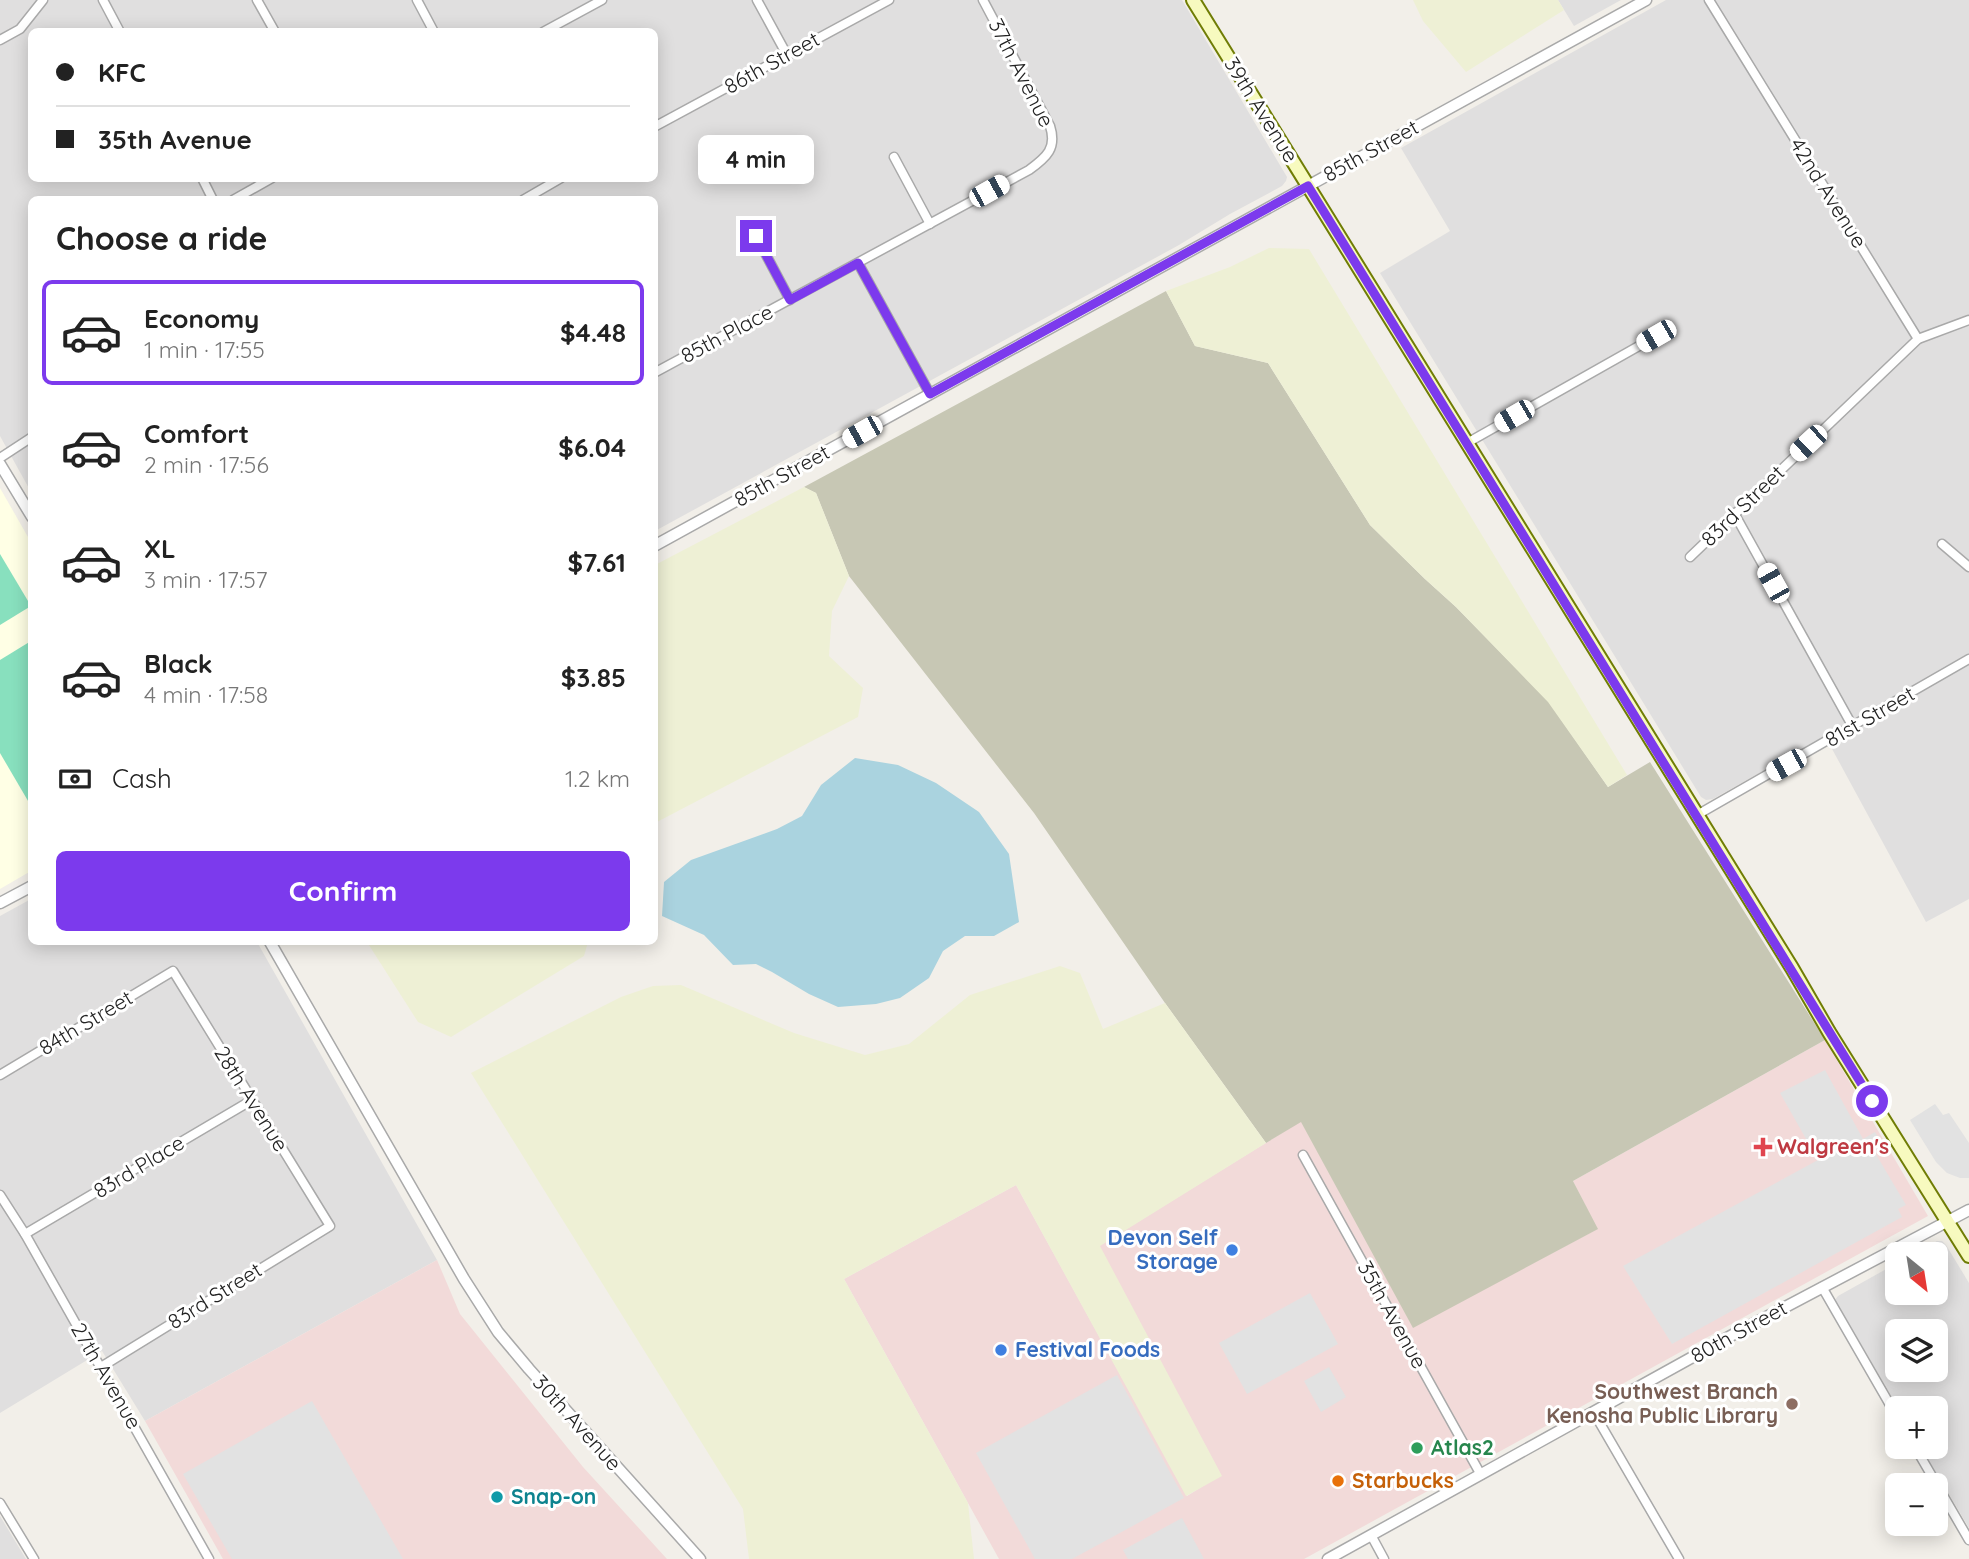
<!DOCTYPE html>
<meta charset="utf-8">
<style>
body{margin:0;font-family:Quicksand,sans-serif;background:#f6f6f6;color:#222;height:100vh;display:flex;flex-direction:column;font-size:26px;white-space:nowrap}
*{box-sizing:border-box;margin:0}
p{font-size:23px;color:#767676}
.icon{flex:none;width:38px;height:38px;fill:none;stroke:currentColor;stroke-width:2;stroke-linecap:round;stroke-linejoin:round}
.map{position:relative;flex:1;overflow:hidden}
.side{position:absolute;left:28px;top:196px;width:630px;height:749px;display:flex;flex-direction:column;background:#fff;border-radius:10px;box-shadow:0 4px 18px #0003}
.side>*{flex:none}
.banner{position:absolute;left:28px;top:28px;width:630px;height:154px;border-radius:10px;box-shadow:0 4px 18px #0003;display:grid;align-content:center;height:154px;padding:0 28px;background:#fff}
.needle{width:46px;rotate:150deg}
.fabs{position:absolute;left:1885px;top:1242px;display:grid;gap:14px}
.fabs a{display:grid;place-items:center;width:63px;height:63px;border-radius:10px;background:#fff;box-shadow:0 4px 18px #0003;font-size:35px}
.end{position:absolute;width:32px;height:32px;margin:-16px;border:9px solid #7c3aed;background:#fff;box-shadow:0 0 0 4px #fff}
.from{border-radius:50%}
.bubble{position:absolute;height:49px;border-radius:10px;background:#fff;box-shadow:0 4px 18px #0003;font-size:23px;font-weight:800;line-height:49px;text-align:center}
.car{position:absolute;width:21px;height:42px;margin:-21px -10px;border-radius:9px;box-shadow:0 0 5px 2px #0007;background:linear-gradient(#fff 24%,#345 0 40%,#fff 0 76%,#345 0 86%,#fff 0)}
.banner b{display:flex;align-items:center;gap:24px;height:66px;font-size:26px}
.banner b+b{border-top:2px solid #e0e0e0}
.banner i{width:18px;height:18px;background:#222}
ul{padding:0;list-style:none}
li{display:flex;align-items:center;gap:21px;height:105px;margin:0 14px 10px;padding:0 14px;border:4px solid transparent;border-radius:10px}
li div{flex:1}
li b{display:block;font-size:26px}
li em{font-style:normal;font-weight:800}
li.on{border-color:#7c3aed}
li>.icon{width:63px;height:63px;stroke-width:1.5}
h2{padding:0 28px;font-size:32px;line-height:84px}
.pay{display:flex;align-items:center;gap:18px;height:77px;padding:0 28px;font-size:26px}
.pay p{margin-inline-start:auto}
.cta{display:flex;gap:14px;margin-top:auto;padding:14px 28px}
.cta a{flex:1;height:80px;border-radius:10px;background:#7c3aed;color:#fff;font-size:28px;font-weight:800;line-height:80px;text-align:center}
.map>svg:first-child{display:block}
.residential{fill:#e0dfdf;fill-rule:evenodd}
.commercial{fill:#f2dad9}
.education{fill:#ffffe5}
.construction{fill:#c7c7b4}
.farmland{fill:#eef0d5}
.pitch{fill:#88e0be}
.parking{fill:#e2e2e2}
.water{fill:#aad3df}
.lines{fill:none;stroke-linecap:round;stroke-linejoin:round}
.minor-casing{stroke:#a9a9a9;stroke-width:11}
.tertiary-casing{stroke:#a9a9a9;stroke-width:13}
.secondary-casing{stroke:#707d05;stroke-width:16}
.minor{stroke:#fff;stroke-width:8}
.tertiary{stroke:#fff;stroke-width:10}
.secondary{stroke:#f7fabf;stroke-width:12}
.route{stroke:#7c3aed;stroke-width:9}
.health-dot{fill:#e0444e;stroke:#fff;stroke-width:2.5}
.shop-dot{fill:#3f7fe0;stroke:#fff;stroke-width:2.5}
.education-dot{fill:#8d6e63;stroke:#fff;stroke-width:2.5}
.leisure-dot{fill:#2e9e5b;stroke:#fff;stroke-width:2.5}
.food-dot{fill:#e8710a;stroke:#fff;stroke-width:2.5}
.culture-dot{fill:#0f9aa8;stroke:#fff;stroke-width:2.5}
.labels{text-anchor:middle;stroke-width:6;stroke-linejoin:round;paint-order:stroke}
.street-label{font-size:21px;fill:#222;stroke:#fff}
.health-label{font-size:21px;font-weight:bold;fill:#be3a42;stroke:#fff;text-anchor:start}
.shop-label{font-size:21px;font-weight:bold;fill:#366cbe;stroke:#fff;text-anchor:end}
.education-label{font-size:21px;font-weight:bold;fill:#785e54;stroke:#fff;text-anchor:end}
.leisure-label{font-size:21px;font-weight:bold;fill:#27864d;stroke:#fff;text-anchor:start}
.food-label{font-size:21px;font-weight:bold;fill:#c56008;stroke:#fff;text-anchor:start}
.culture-label{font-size:21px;font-weight:bold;fill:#0d838f;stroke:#fff;text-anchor:start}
</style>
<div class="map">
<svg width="1969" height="1559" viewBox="0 0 1969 1559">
<rect width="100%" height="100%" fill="#f2efe9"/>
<g class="residential">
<path d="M0,0H1182L1287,177L1286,181L1282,186L1230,214L1179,245L655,531L654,200H32L31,492L0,436ZM32,32H654V178H32Z"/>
<polygon points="1558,0 1621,0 1574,26"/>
<polygon points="1666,0 1969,0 1969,899 1926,922 1825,736 1713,799 1706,800 1701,797 1380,273 1450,231 1401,148"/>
<polygon points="31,899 32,942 257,942 437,1260 145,1421 102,1351 0,1413 0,916"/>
<path d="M1937,1241H1942L1946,1245L1969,1283V1528L1921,1447H1936V1409H1899L1835,1300L1838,1296L1897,1263V1293H1936V1255H1912ZM1897,1332H1936V1370H1897Z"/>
<polygon points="0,1516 26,1559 0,1559"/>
</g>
<g class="commercial">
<polygon points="1825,1040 1928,1216 1304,1559 999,1559 844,1279 1016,1185 1187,1496 1221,1475 1099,1246 1301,1121 1413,1327 1597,1229 1573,1181"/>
<polygon points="437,1260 460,1314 583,1467 667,1559 223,1559 145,1421"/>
</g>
<polygon class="education" points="0,488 32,544 31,871 0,889"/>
<polygon class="construction" points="1166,291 1195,346 1268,363 1370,525 1425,579 1456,607 1549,702 1608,787 1650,762 1825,1040 1573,1181 1598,1229 1413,1328 1301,1122 1266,1143 1165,1003 1034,813 849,576 816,493 804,487"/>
<g class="farmland">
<polygon points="1413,0 1558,0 1564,10 1466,72 1423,21"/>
<polygon points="1269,248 1309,249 1627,775 1608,787 1548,702 1456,607 1425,579 1370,525 1268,363 1195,346 1166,291 1230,267"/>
<polygon points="804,487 816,493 849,576 832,611 829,656 863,688 858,717 655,823 655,565"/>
<polygon points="367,942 588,942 584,956 451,1037 418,1022"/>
<polygon points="1060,966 1080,973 1103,1029 1165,1003 1266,1143 1100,1246 1222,1476 1186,1496 1016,1185 844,1279 968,1503 974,1559 749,1559 743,1509 471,1073 621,997 653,986 681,985 794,1033 865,1055 909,1044 970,995"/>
</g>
<g class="pitch">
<polygon points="0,554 31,606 0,625"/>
<polygon points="31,641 31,806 0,753 0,660"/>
</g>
<g class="parking">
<polygon points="1825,1070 1863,1139 1875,1132 1883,1145 1874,1151 1906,1205 1898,1209 1902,1217 1672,1344 1623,1266 1818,1160 1780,1093"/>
<polygon points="1935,1104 1943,1115 1949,1113 1969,1143 1969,1178 1960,1178 1947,1173 1936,1162 1910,1120"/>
<polygon points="1310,1293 1338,1344 1247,1394 1219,1343"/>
<polygon points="1329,1367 1346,1397 1321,1412 1304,1381"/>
<polygon points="1117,1375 1184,1498 1072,1559 1035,1559 976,1453"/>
<polygon points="312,1401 403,1559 232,1559 183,1474"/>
<polygon points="1182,1518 1204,1559 1128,1559 1123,1550"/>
</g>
<polygon class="water" points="855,758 898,765 936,783 979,812 1009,854 1019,922 994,936 965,936 943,951 929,978 900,998 876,1004 838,1007 809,994 772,972 756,964 733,965 704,935 662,916 664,882 691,860 777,829 802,816 821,785"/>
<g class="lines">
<defs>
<g id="minor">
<polyline points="103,0 120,32"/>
<polyline points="257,0 275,32"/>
<polyline points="417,0 434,32"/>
<polyline points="757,0 787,55"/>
<polyline points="1709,0 1918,339"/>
<polyline points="543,32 602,0"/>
<polyline points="0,40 20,29 43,0"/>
<polyline points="654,127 889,0"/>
<polyline points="894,157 930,224"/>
<polyline points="202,178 213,200"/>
<polyline points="233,200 272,178"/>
<polyline points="523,200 561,178"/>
<polyline points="756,236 790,300"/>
<polyline points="858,263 930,394"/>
<path d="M654,373L1029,170C1047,157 1057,148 1050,126L983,0"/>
<polyline points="1467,443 1669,329"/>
<polyline points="0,458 32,437"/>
<polyline points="1734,513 1853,727"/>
<polyline points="1942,544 1969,567"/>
<polyline points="1690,557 1918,339 1969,320"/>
<polyline points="1697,815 1969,659"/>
<polyline points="0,1075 173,971 330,1226 101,1367"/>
<polyline points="1303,1155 1481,1475"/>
<polyline points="0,1195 25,1234 209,1559"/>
<polyline points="25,1234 252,1100"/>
<polyline points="1822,1287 1897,1417"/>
<polyline points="1594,1413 1679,1559"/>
<polyline points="1915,1447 1969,1540"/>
<polyline points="0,1503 34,1559"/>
<polyline points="1371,1535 1384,1559"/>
</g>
<g id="tertiary">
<polyline points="0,464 32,517"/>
<polyline points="654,546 1646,0"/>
<polyline points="0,903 32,886"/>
<polyline points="270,942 464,1279 498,1332 529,1369 700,1559"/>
<polyline points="1328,1559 1736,1333 1969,1210"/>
</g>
<polyline id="secondary" points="1193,0 1792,968 1829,1032 1969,1256"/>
</defs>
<use href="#minor" class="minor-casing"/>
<use href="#tertiary" class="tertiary-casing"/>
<use href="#secondary" class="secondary-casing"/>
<use href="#minor" class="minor"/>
<use href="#tertiary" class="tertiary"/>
<use href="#secondary" class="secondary"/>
</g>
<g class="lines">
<polyline class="route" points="756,236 790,300 858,263 930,394 1308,186 1872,1101"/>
</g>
<path class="health-dot" d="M1759.5 1136.5h7v7h7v7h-7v7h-7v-7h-7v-7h7z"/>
<g class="shop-dot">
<circle cx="1232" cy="1250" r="7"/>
<circle cx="1001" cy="1350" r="7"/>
</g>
<circle class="education-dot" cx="1792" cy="1404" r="7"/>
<circle class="leisure-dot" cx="1417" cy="1448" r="7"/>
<circle class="food-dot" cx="1338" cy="1481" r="7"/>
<circle class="culture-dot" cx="497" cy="1497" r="7"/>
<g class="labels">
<g class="street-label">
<text transform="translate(772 63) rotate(-29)" y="7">86th Street</text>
<text transform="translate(1021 73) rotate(63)" y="7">37th Avenue</text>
<text transform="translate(1261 110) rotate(58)" y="7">39th Avenue</text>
<text transform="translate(1371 151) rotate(-29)" y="7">85th Street</text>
<text transform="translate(1828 193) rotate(58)" y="7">42nd Avenue</text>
<text transform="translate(727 334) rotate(-28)" y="7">85th Place</text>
<text transform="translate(782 476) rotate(-29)" y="7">85th Street</text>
<text transform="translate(1743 506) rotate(-44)" y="7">83rd Street</text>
<text transform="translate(1870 717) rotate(-30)" y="7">81st Street</text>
<text transform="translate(86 1023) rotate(-31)" y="7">84th Street</text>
<text transform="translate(251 1099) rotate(58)" y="7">28th Avenue</text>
<text transform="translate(139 1167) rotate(-31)" y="7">83rd Place</text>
<text transform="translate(215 1296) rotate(-32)" y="7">83rd Street</text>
<text transform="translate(1392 1315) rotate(61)" y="7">35th Avenue</text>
<text transform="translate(1739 1332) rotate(-29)" y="7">80th Street</text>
<text transform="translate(106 1376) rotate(60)" y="7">27th Avenue</text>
<text transform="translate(577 1423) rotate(48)" y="7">30th Avenue</text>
</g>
<g class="health-label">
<text x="1777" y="1154">Walgreen's</text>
</g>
<g class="shop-label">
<text x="1218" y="1245">Devon Self<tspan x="1218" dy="24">Storage</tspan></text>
<text x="1015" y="1357" text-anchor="start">Festival Foods</text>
</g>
<g class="education-label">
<text x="1778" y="1399">Southwest Branch<tspan x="1778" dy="24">Kenosha Public Library</tspan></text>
</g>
<g class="leisure-label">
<text x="1431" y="1455">Atlas2</text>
</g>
<g class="food-label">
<text x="1352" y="1488">Starbucks</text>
</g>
<g class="culture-label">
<text x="511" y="1504">Snap-on</text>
</g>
</g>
</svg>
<div class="fabs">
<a><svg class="needle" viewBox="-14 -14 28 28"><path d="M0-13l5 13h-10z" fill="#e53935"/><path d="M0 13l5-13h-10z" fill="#767676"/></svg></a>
<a><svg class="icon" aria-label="layers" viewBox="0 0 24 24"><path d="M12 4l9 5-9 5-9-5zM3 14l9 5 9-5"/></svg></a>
<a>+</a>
<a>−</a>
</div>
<i class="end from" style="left:1872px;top:1101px"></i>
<i class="end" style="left:756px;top:236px"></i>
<div class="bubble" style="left:698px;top:135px;width:116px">4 min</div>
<i class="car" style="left:989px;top:191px;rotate:61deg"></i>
<i class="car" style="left:1656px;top:336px;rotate:240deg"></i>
<i class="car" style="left:1514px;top:416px;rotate:240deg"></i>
<i class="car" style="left:862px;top:432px;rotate:241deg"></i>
<i class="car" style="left:1808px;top:443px;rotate:227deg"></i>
<i class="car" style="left:1773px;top:583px;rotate:331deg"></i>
<i class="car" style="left:1786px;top:765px;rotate:241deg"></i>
<div class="banner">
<b><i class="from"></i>KFC</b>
<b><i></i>35th Avenue</b>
</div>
<section class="side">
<h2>Choose a ride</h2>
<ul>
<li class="on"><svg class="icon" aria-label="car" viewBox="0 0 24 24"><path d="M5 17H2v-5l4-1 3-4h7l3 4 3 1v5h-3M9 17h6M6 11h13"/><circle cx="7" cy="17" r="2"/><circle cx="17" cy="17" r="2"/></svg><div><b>Economy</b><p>1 min · 17:55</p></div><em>$4.48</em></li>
<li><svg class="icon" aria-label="car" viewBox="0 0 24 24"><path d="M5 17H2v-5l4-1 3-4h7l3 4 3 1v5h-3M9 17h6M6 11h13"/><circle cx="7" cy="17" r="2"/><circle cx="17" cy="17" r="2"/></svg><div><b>Comfort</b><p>2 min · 17:56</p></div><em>$6.04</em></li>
<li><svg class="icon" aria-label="car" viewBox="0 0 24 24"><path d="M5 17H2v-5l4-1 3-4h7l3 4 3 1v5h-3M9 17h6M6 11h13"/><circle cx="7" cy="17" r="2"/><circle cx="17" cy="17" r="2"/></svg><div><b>XL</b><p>3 min · 17:57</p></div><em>$7.61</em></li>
<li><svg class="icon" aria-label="car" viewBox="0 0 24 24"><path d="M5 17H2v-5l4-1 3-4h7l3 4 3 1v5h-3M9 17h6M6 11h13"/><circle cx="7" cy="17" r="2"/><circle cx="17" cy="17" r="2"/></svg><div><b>Black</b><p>4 min · 17:58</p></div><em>$3.85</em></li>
</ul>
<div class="pay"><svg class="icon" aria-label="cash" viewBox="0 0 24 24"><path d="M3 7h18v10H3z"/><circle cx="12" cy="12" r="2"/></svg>Cash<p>1.2 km</p></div>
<div class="cta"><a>Confirm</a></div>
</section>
</div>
